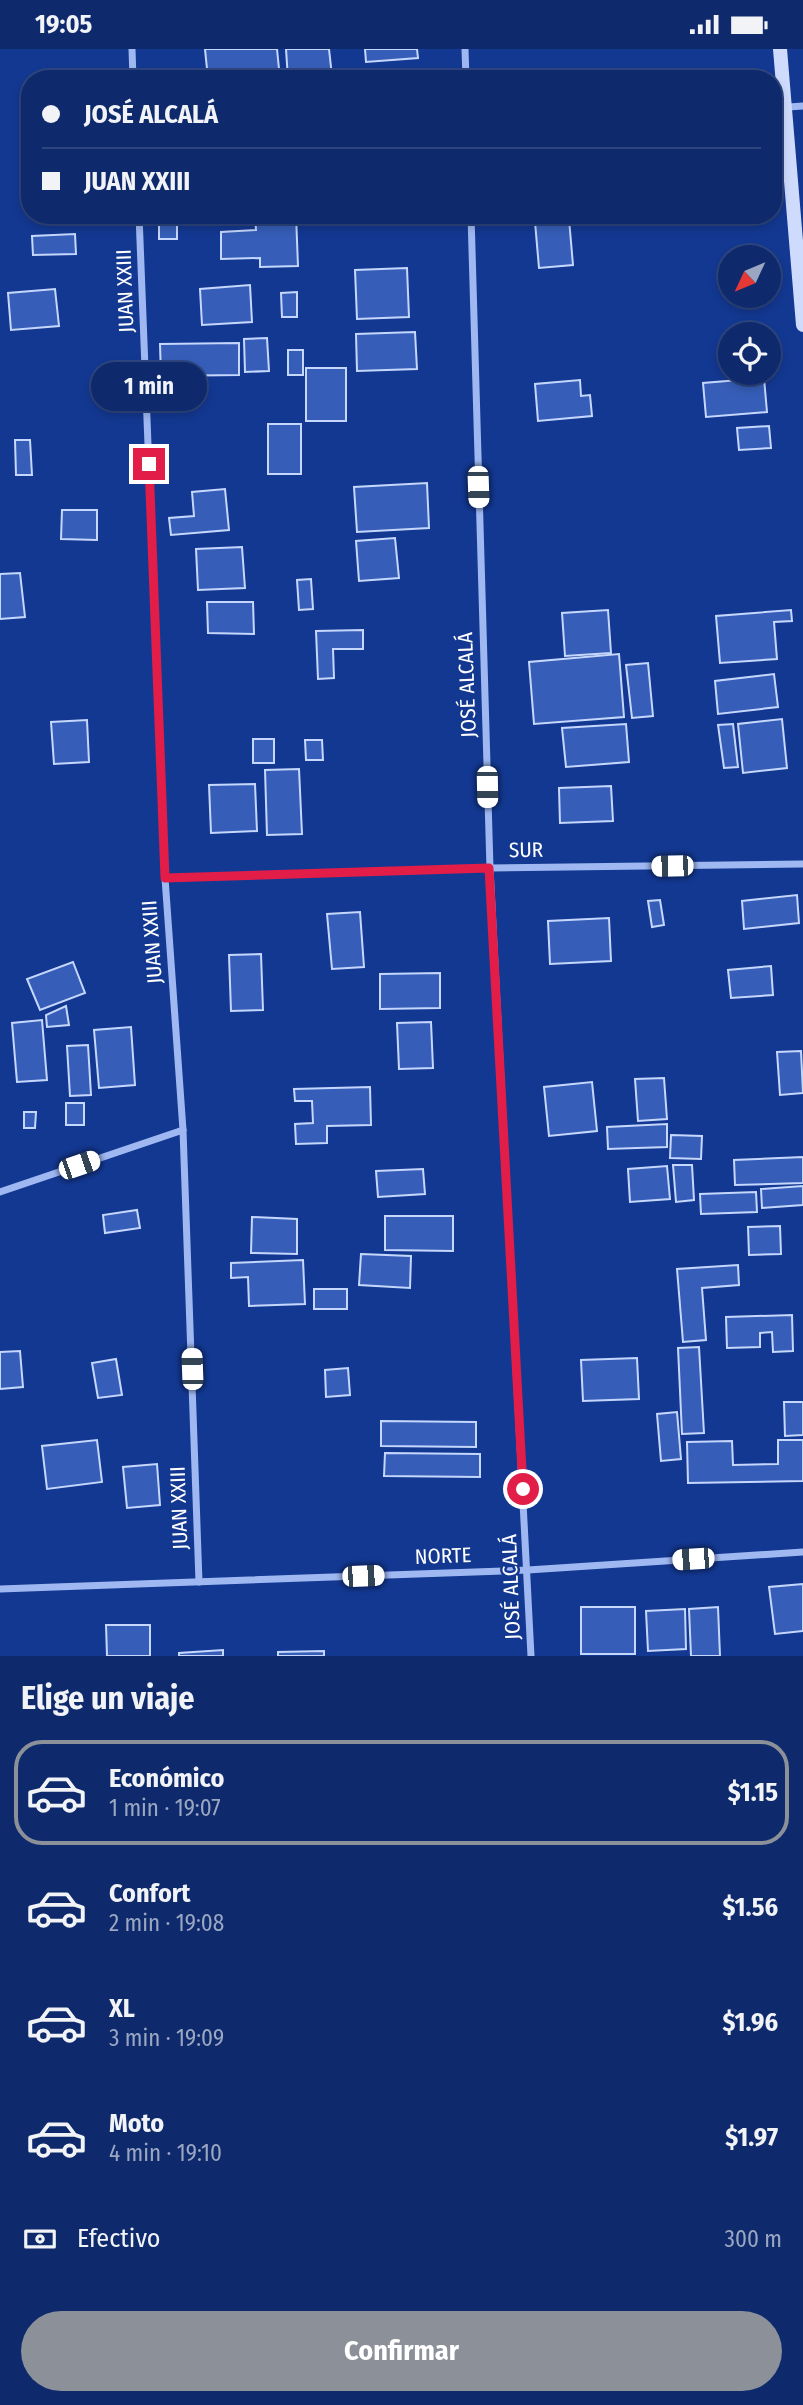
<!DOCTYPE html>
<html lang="es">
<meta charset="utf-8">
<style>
body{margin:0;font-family:"Fira Sans Condensed",sans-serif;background:#1c3675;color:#f1f3f6;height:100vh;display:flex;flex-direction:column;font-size:26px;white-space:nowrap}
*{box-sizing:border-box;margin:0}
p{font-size:23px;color:#9ba7c2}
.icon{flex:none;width:38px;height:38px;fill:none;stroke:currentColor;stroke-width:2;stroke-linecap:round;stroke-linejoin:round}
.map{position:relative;height:1607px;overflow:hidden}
.panel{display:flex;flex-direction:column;background:#0e2a6d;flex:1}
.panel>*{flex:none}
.banner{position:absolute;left:21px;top:21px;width:761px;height:154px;border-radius:28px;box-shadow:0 4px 10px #0003,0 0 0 2px #2e4680;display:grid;align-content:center;height:154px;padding:0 21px;background:#0e2a6d}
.needle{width:46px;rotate:226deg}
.fabs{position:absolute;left:718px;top:196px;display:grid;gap:14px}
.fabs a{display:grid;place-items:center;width:63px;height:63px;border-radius:50%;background:#0e2a6d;box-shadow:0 4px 10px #0003,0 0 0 2px #2e4680;font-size:35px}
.end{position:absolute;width:32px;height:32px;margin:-16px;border:9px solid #e11d48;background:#fff;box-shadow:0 0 0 4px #fff}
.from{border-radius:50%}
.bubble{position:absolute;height:49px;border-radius:24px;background:#0e2a6d;box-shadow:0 4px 10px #0003,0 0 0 2px #2e4680;font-size:23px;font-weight:700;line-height:49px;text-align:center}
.car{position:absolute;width:21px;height:42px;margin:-21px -10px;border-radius:9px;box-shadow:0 0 5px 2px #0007;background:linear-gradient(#fff 24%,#345 0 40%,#fff 0 76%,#345 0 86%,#fff 0)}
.banner b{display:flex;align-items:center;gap:24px;height:66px;font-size:26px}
.banner b+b{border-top:2px solid #2e4680}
.banner i{width:18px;height:18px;background:#f1f3f6}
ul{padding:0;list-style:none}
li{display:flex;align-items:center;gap:21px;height:105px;margin:0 14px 10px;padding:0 7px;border:4px solid transparent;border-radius:28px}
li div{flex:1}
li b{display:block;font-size:26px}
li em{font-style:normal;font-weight:700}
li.active{border-color:#8c9099}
li>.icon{width:63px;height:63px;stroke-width:1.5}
h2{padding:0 21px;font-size:32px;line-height:84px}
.pay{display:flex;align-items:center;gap:18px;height:77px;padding:0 21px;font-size:26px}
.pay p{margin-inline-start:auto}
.primary-button{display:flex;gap:14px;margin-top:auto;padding:14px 21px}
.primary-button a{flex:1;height:80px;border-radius:42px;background:#8c9099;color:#fff;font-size:28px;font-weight:700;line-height:80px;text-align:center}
.status{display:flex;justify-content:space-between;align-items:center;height:49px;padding:0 35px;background:#0e2a6d;direction:ltr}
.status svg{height:19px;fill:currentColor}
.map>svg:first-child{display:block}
.building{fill:#365eb8;stroke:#c6d7fd;stroke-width:2}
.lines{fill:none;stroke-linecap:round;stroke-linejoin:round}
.street{stroke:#9fb8f2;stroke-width:7}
.secondary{stroke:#cedbfc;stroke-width:14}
.route{stroke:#e11d48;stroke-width:9}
.labels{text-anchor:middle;stroke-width:5;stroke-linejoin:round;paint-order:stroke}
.street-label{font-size:21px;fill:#fff;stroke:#133891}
</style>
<div class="status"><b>19:05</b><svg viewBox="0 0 49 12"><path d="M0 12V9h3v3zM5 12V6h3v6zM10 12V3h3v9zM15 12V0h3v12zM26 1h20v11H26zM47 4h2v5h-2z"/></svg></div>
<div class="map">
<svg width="803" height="1607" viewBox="0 0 803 1607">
<rect width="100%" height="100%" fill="#133891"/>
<g class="building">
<polygon points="205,0 277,0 280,30 208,30"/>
<polygon points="286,0 329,0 332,27 288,30"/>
<polygon points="365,0 417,0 418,9 366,13"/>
<polygon points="296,166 298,217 260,218 260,209 221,210 221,183 256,181 255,167"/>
<polygon points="304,166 334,166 335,168 305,171"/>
<rect x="159" y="170" width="18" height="20"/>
<polygon points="569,170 573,216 539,219 535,173"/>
<polygon points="75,185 76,205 33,206 32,187"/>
<polygon points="407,219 409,268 357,270 355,221"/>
<polygon points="250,236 252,273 202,276 200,240"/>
<polygon points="55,240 59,277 11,281 8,244"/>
<polygon points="297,243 297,268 282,268 281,244"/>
<polygon points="415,283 417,320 357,322 356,285"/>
<polygon points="267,289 269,322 245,323 244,290"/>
<polygon points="239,294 239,326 161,327 160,295"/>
<rect x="288" y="301" width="15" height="25"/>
<rect x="306" y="319" width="40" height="53"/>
<polygon points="764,329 767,363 706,368 703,334"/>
<polygon points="580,331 581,347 590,346 592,367 538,372 535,335"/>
<rect x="268" y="375" width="33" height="50"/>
<polygon points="769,377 771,399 739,401 737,379"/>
<polygon points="15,391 30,391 32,426 16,426"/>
<polygon points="427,434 429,479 357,483 354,438"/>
<polygon points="225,440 229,481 171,486 169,469 194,467 192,443"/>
<polygon points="62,461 97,461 97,491 61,490"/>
<polygon points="395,489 399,529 359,532 356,492"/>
<polygon points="242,498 245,539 198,541 196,500"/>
<polygon points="20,524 25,568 0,570 0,525"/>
<polygon points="311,530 313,560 299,561 297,531"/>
<polygon points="207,553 253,553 254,585 208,584"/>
<polygon points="608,561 611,604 565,607 562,564"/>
<polygon points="791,561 792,572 774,573 777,610 720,614 716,567"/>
<polygon points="363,581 363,600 333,600 334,629 318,630 316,582"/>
<polygon points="619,605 624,668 534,675 529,613"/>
<polygon points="648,614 653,667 632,669 626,616"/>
<polygon points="774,625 778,658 718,665 715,632"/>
<polygon points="782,670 787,719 743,724 738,675"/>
<polygon points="87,671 89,713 54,715 51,673"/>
<polygon points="626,675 629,713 566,718 562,679"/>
<polygon points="733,675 738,718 724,719 718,676"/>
<rect x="253" y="690" width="21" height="24"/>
<polygon points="305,691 322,691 323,711 306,711"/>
<polygon points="299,720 302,785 267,786 265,721"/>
<polygon points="255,735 257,782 211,784 209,736"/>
<polygon points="611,737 613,772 560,774 559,739"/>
<polygon points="797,846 799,874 744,880 742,852"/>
<polygon points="660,851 664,876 652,878 648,852"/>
<polygon points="360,863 364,918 332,920 327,865"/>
<polygon points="609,869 611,912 550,915 548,872"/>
<polygon points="261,905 263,961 231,962 229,906"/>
<polygon points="73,913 85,944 40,961 27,930"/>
<polygon points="771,917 773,946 731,949 728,921"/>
<polygon points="440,924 440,959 380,960 380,925"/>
<polygon points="66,957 69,976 47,978 46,966"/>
<polygon points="42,971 47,1031 17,1033 12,974"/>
<polygon points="431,973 433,1019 399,1020 397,974"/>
<polygon points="131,978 135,1036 99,1039 94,981"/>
<polygon points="88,996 91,1046 70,1047 67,997"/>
<polygon points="801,1002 803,1044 780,1046 777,1003"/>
<polygon points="664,1029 667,1070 638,1072 635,1030"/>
<polygon points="592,1033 597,1082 549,1087 544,1038"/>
<polygon points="370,1038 371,1076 327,1077 327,1094 296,1095 295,1075 313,1074 312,1052 295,1052 294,1040"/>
<rect x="66" y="1054" width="18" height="22"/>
<polygon points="24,1063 36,1063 35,1079 24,1079"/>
<polygon points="667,1075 667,1098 608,1100 607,1078"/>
<polygon points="671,1086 702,1087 701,1110 670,1109"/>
<polygon points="803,1108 803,1134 735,1136 734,1111"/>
<polygon points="673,1116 692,1116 694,1151 676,1153"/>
<polygon points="667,1117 670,1150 630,1153 628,1120"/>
<polygon points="423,1120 425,1145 378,1148 376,1122"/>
<polygon points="803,1137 803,1156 762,1159 761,1140"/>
<polygon points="756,1143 757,1163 701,1165 700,1145"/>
<polygon points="137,1161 140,1179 105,1184 103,1166"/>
<polygon points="385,1167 453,1167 453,1202 385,1201"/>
<polygon points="252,1168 297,1170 297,1205 251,1204"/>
<polygon points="780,1177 781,1205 749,1206 748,1178"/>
<polygon points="361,1205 411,1207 410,1239 359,1236"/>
<polygon points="303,1211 305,1255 249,1257 248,1228 231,1229 231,1214"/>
<polygon points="738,1216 739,1236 702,1239 706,1291 683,1293 677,1220"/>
<rect x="314" y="1240" width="33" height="20"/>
<polygon points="792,1266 793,1302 773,1303 772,1283 760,1284 760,1298 727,1299 726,1268"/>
<polygon points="699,1298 704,1384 682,1385 678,1299"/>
<polygon points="20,1302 23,1338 0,1340 0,1303"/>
<polygon points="637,1309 639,1350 583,1352 581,1311"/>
<polygon points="116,1310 122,1346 98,1349 92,1314"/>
<polygon points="348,1319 350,1346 326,1348 325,1321"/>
<polygon points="784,1353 803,1353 803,1386 785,1387"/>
<polygon points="677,1363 681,1410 661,1412 657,1365"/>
<polygon points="381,1372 476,1373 476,1398 381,1397"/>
<polygon points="97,1391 102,1433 47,1440 42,1397"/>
<polygon points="778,1391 803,1391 803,1432 688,1434 687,1393 732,1392 733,1416 778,1415"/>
<polygon points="385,1404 480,1405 480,1428 384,1427"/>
<polygon points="157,1415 160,1456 127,1459 123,1418"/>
<polygon points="803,1535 803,1582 775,1585 769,1538"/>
<rect x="581" y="1558" width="54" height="47"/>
<polygon points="718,1558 720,1607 691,1607 689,1560"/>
<polygon points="685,1560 686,1600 648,1602 646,1562"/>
<polygon points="106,1576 150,1576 150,1607 107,1607"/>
<polygon points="223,1601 223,1607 179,1607 179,1604"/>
<polygon points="324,1602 324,1607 278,1607 278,1603"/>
</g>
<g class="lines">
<g class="street">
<polyline points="132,0 133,30"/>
<polyline points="465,0 466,30"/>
<polyline points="774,59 803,57"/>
<polyline points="139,166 165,829 183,1081 199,1533"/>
<polyline points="471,166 490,819 531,1607"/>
<polyline points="165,829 490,819 803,815"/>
<polyline points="0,1143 183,1081"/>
<polyline points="0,1540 528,1521 803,1503"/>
</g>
<polyline class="secondary" points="780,0 803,276"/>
</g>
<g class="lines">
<polyline class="route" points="149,415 165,829 489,819 523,1440"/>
</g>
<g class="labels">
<g class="street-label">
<text transform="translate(125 242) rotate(-92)" y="7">JUAN XXIII</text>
<text transform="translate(467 636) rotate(-92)" y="7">JOSÉ ALCALÁ</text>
<text transform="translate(526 801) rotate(-1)" y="7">SUR</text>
<text transform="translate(152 893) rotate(-94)" y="7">JUAN XXIII</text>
<text transform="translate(179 1459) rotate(-92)" y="7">JUAN XXIII</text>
<text transform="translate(443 1507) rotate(-2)" y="7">NORTE</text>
<text transform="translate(511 1538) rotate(-92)" y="7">JOSÉ ALCALÁ</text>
</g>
</g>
</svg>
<div class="fabs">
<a><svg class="needle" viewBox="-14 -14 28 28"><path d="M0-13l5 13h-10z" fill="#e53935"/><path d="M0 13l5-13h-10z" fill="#9ba7c2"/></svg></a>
<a><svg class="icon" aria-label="locate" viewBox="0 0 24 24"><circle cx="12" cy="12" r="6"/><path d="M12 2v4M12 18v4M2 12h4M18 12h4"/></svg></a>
</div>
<i class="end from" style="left:523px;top:1440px"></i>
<i class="end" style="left:149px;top:415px"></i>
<div class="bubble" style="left:91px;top:313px;width:116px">1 min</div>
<i class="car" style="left:478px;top:438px;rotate:178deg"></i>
<i class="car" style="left:487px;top:738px;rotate:179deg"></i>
<i class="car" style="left:672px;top:817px;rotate:269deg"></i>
<i class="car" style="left:79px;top:1116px;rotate:71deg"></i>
<i class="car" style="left:192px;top:1320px;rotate:358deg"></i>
<i class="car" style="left:693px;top:1510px;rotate:266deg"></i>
<i class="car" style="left:363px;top:1527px;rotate:88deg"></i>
<div class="banner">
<b><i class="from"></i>JOSÉ ALCALÁ</b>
<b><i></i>JUAN XXIII</b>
</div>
</div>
<section class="panel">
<h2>Elige un viaje</h2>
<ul>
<li class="active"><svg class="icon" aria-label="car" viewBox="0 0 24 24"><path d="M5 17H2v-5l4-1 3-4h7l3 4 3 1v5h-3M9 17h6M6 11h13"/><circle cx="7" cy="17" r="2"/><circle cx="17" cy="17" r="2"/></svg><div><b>Económico</b><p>1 min · 19:07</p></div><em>$1.15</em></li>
<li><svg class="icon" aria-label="car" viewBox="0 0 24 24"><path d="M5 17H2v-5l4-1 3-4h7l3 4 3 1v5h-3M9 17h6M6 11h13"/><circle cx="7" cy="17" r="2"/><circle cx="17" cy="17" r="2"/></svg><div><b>Confort</b><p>2 min · 19:08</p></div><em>$1.56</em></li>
<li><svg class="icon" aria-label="car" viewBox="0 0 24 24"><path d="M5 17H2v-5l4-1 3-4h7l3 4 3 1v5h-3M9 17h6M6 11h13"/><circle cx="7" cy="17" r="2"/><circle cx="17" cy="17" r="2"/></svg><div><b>XL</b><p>3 min · 19:09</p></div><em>$1.96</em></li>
<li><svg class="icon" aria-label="car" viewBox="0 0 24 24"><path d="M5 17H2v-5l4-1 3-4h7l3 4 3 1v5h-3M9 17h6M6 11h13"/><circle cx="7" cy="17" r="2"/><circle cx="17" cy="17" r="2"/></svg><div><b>Moto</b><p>4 min · 19:10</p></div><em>$1.97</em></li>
</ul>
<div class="pay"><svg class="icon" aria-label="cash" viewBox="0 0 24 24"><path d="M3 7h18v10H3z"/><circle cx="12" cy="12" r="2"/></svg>Efectivo<p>300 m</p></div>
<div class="primary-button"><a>Confirmar</a></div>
</section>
